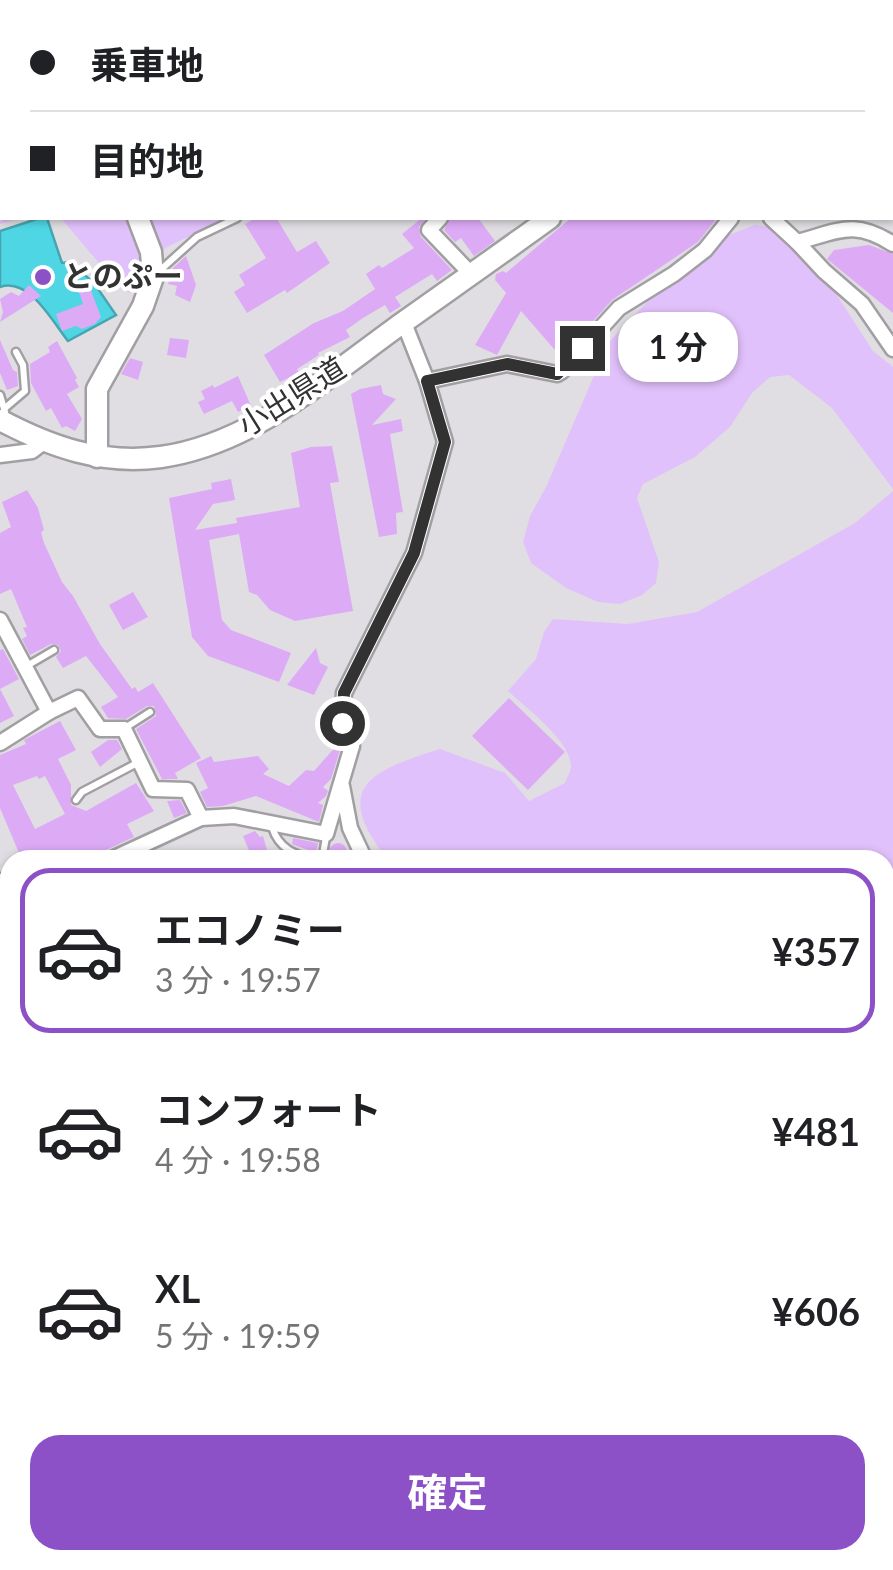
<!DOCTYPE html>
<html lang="ja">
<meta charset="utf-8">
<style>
body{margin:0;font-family:Lato,"Noto Sans JP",sans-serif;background:#f6f6f6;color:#202124;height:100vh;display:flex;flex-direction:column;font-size:38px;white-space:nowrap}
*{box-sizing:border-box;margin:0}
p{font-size:32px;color:#757577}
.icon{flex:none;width:55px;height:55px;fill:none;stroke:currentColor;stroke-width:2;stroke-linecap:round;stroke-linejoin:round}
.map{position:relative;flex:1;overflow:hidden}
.side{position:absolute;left:0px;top:850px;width:895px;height:720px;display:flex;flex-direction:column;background:#fff;border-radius:30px 30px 0 0;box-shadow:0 2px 8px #0004}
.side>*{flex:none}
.banner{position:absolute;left:0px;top:0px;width:895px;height:220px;box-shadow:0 2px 8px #0004;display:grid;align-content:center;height:220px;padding:0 30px;background:#fff}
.end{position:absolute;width:45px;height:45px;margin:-22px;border:12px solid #333233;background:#fff;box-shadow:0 0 0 5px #fff}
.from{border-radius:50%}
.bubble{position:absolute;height:70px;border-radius:30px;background:#fff;box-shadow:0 2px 8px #0004;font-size:32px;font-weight:700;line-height:70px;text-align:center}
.banner b{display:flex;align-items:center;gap:35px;height:95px;font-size:38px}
.banner b+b{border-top:2px solid #e0e0e0}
.banner i{width:25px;height:25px;background:#202124}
ul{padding:18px 0 0;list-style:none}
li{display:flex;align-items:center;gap:30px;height:165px;margin:0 20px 15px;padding:0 10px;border:5px solid transparent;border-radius:30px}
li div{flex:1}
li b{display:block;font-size:38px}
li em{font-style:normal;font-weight:700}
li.active{border-color:#8c51c7}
li>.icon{width:90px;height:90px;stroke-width:1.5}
.primary-button{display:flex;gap:20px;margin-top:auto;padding:20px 30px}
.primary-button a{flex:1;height:115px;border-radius:30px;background:#8c51c7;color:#fff;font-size:40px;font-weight:700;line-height:115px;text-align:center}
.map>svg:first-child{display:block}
.green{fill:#e1c1fb}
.water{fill:#4fd6e4;stroke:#47a5af;stroke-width:2.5}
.building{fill:#ddabf6;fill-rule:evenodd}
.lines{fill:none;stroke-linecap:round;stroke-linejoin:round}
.lane-casing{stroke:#a19fa2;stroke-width:11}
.street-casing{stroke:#a19fa2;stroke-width:19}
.secondary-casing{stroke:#a19fa2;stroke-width:25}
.path{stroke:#929093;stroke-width:2.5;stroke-dasharray:5 8;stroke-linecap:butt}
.lane{stroke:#fff;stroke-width:6}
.street{stroke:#fff;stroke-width:14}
.secondary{stroke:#fff;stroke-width:20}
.route{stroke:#333233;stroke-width:12}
.poi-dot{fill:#8c51c7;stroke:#fff;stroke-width:4}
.labels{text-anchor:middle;stroke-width:8;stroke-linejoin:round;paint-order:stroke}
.poi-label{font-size:30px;font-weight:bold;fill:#333233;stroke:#fff;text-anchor:start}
.street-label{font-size:30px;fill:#333233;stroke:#fff}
</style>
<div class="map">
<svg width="893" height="1570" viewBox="0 0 893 1570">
<rect width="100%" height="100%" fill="#e0dee2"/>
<g class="green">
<polygon points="0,0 12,2 2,2 2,218 19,218 0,224"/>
<polygon points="41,0 598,0 597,2"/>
<polygon points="61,218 227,218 165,248 130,293 120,288"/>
<polygon points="755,225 779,228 811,255 873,351 893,367 893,489 832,408 789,375 770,377 752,393 730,427 695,457 643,484 637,498 659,562 656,583 642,595 620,604 598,602 566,588 531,563 523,542 530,516 547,485 608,343 670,278 729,235"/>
<path d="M893,491V895L885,896V860H388C331,788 369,771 440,749L505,773L529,801L565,783C567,777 570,773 571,767C572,742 525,707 508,691L536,659L544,632L553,619L628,624L697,612L855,523Z"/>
<polygon points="893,923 893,1260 885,1251 885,927"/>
<polygon points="893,1297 893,1570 661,1570 653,1560 885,1560 885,1300"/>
</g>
<path class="water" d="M40,218H47L62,263L70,262L94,283L116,315L68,341C52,321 29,277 0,287V231Z"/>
<g class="building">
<polygon points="256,218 277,219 297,252 316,241 330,263 287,293 285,290 247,313 234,292 245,285 239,275 266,258 245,224"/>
<polygon points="422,218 426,218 419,227 421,237 452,270 437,281 432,274 395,297 401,306 390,313 385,305 363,318 346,330 350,337 318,353 319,355 297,369 299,373 280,382 264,355 314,323 343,311 375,289 366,274 379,265 382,268 414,248 402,234"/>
<polygon points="450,218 478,218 495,241 474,256 461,238 455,242 444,230"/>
<polygon points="571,218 717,218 698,242 612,300 561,357 521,311 497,355 475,345 506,293 495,280 496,274 503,271 506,273"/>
<polygon points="869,245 893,254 893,313 827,259 834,250"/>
<polygon points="186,256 196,285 190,302 175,295 177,286 168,284 173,268"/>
<polygon points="29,285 41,296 0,322 3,312 0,299 11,292 19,296"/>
<polygon points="90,288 101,317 95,324 82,329 76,326 62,331 56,314 83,304 79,292"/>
<polygon points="170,338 189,340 186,358 167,355"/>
<polygon points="0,340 13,370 17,372 18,386 7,390 0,373"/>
<polygon points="57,341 77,378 75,380 79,387 67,394 82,419 75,431 66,426 62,428 51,408 46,411 31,383 30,364 50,352 48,347"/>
<polygon points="130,358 143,362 138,380 121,374"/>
<polygon points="238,376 251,406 238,412 232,401 204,414 198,402 205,399 201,391 213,385 214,388"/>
<polygon points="381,385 383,394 396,399 372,425 401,419 403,431 390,434 403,512 396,513 397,534 379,537 351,394 360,389"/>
<polygon points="332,446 339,482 330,483 353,611 295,621 270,610 257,595 249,592 239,534 209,540 222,620 231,630 291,653 279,682 208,656 192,637 169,498 212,489 211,483 231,479 235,500 213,504 195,530 237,523 236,518 300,507 291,453 311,447"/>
<polygon points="27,490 38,508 44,530 41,532 44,543 62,582 73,596 100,644 132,689 135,687 138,692 153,683 201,758 175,773 178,779 162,779 136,729 156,716 154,706 147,706 126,719 108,718 101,707 118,697 86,656 63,668 56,657 61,651 58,645 51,644 30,655 22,639 27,636 23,628 27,627 11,589 0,594 0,533 11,527 2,502"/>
<polygon points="133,592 148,617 123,630 109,605"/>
<polygon points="316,648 320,663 328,667 314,695 287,685"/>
<polygon points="3,649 19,679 0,689 0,650"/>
<polygon points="0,689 14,716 0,723"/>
<polygon points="509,698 565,752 528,790 472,736"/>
<path d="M60,721L76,750L58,759L71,785V805L86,811L136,783L154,811L127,824L134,837L106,850L96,860H22L0,808V755L26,744L24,740ZM37,776L39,779L45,776L65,814L35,829L13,785Z"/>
<polygon points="108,740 117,740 122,749 100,767 91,752"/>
<polygon points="338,744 341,747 331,779 323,787 328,791 326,796 318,803 323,805 319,822 256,796 223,806 207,807 200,792 208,788 196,763 211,756 214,762 258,756 269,769 263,774 289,786 306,770 314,771"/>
<polygon points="180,800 187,813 174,818 167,801"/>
<polygon points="255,831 260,837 263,836 270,860 253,860 243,836"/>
<polygon points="293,838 318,843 316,853 292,844"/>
<circle cx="338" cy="852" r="9"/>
</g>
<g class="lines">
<defs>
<g id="lane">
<polyline points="156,274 197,237 237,218"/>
<polyline points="0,395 5,412"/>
<polyline points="5,408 25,391 23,365 16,352"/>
<polyline points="25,667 54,650"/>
<polyline points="125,728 150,712"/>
<polyline points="76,800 82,792 139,762"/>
<path d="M272,827C279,849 294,854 315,860"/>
<polyline points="322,860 326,837"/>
<polyline points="885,1263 893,1272"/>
<polyline points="0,1358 10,1361"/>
<polyline points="356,1560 360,1570"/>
<polyline points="562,1560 569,1570"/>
<polyline points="70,1570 100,1560"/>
<polyline points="584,1570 594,1560"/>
</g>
<g id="street">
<polyline points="892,141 893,140"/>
<polyline points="440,218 429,230 471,274"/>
<path d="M771,218L797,242C839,231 854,219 893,244"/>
<polyline points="797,242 824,271 862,304 893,349"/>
<polyline points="427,381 507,364 557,374 562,371 619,308 674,274 705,250 731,218"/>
<polyline points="0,455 32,451 44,442"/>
<polyline points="0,620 49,712 78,698 100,729 124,729 153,789 187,790 201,818"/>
<polyline points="0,743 49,712"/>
<polyline points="342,786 350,828 365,860"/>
<polyline points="110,860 201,818 234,816 326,834 352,746 342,723 344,693 414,553 445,442 427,381 404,323"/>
<polyline points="0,881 10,892"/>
<polyline points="0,960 10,957"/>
<polyline points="0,1149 10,1117"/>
<polyline points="0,1449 10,1486"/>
<polyline points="51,1560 60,1570"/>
</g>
<g id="secondary">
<polyline points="31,0 32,2"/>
<polyline points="754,2 755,0"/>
<path d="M0,420C51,447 102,465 161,457C249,445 325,379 394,329C446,292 499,255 550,218"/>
<polyline points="97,457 97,389 143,306 153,277 151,252 138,218"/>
</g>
</defs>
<use href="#lane" class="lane-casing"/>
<use href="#street" class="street-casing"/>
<use href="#secondary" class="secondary-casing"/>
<g class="path">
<polyline points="0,9 2,8"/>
<polyline points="885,910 893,908"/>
</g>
<use href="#lane" class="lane"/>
<use href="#street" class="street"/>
<use href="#secondary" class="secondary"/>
</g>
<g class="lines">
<polyline class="route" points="342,723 344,693 414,553 445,442 427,381 507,364 557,374 582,348"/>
</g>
<circle class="poi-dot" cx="43" cy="277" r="10"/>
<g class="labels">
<g class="poi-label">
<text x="63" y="287">とのぷー</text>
</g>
<g class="street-label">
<text transform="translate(292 397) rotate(-32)" y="10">小出県道</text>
</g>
</g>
</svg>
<i class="end from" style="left:342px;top:723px"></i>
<i class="end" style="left:582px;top:348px"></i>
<div class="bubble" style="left:618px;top:312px;width:120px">1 分</div>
<div class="banner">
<b><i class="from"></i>乗車地</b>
<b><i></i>目的地</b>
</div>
<section class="side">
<ul>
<li class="active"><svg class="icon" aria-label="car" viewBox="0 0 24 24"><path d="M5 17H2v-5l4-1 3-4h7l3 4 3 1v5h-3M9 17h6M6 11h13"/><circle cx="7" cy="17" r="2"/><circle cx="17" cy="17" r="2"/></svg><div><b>エコノミー</b><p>3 分 · 19:57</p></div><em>¥357</em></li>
<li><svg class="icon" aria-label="car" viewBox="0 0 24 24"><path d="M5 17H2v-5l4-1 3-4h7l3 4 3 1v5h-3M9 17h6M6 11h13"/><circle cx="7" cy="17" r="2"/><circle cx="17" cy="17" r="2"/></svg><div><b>コンフォート</b><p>4 分 · 19:58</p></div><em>¥481</em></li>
<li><svg class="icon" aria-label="car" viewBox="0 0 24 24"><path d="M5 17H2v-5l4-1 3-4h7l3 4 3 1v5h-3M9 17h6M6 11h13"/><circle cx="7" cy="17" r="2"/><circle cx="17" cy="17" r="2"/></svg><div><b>XL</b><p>5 分 · 19:59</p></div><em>¥606</em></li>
</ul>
<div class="primary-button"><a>確定</a></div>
</section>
</div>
